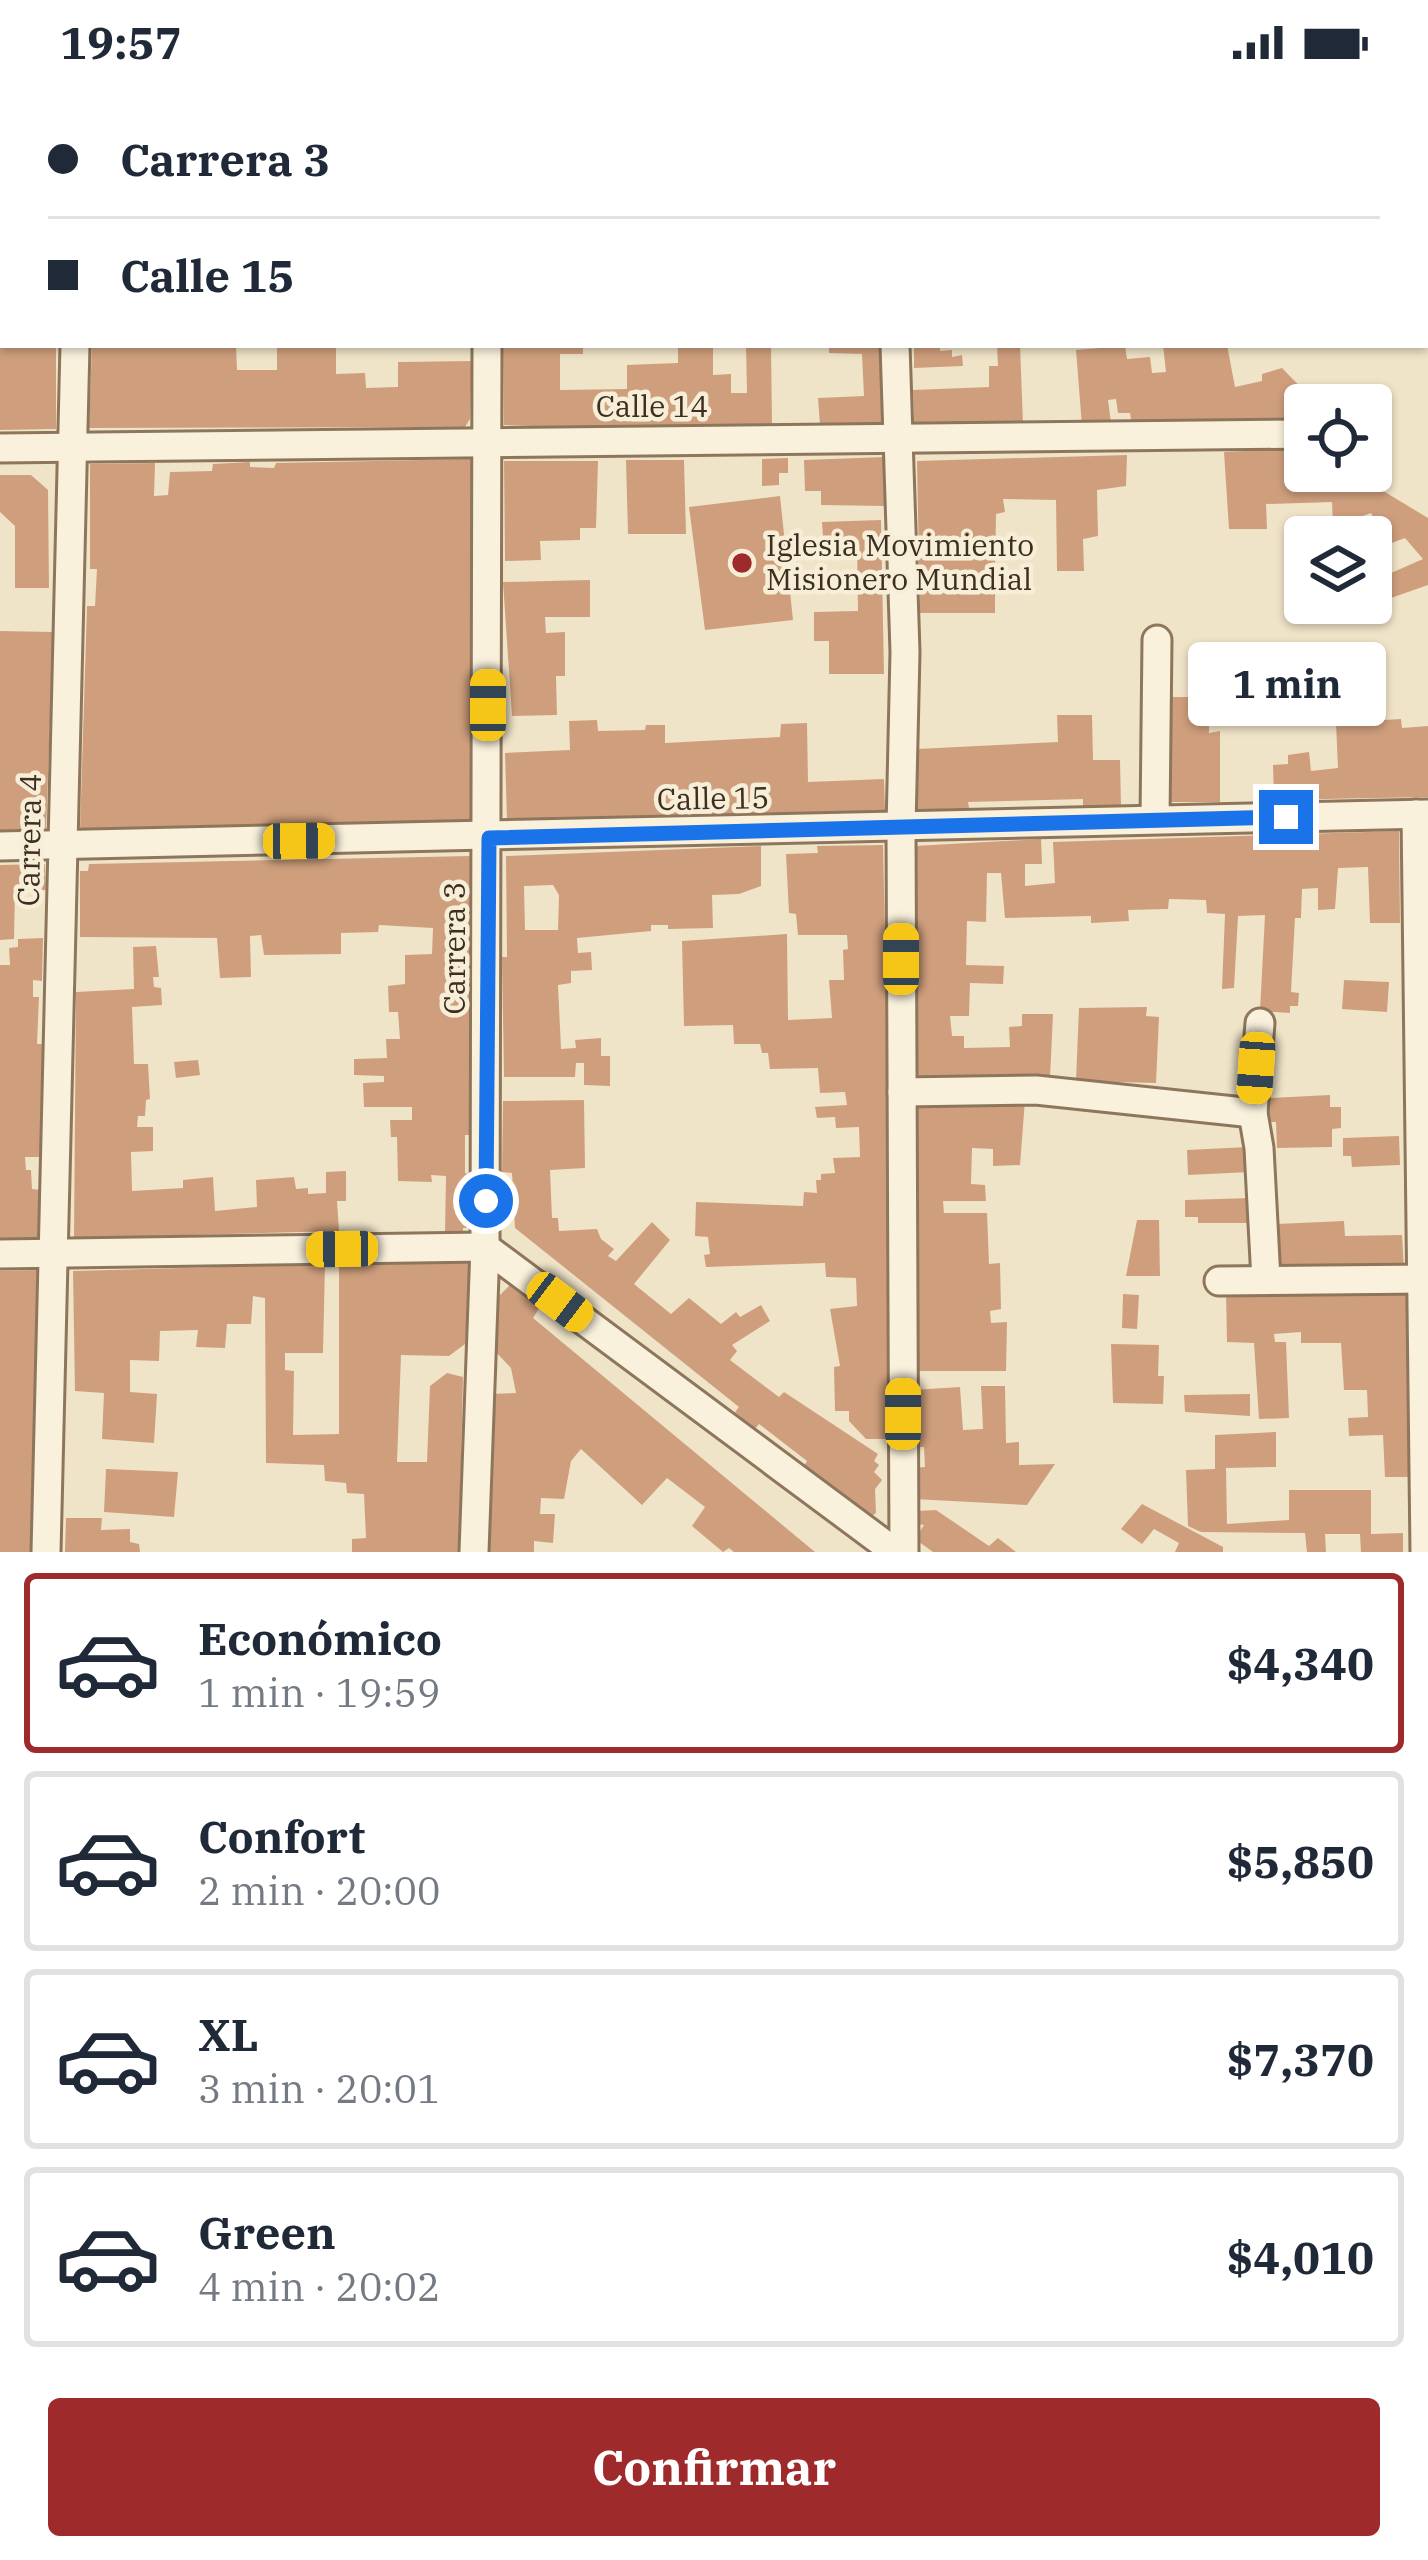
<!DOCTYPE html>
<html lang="es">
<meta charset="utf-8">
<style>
body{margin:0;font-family:"IBM Plex Serif",serif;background:#f6f6f7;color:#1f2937;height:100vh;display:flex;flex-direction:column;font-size:45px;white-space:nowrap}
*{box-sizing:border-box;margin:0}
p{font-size:39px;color:#747a83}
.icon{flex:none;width:66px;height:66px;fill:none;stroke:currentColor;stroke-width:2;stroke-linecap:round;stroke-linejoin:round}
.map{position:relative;height:1468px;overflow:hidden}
.panel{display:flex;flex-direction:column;background:#fff;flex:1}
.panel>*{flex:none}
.banner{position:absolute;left:0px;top:0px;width:1428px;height:264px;box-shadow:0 3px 9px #0004;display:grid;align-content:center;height:264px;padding:0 48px;background:#fff}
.buttons{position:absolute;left:1284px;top:300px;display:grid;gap:24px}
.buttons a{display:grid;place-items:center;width:108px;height:108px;border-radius:12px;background:#fff;box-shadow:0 3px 9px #0004;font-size:60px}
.end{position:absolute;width:54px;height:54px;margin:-27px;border:15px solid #1a73e8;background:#fff;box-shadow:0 0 0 6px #fff}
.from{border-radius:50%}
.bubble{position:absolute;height:84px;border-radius:12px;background:#fff;box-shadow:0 3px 9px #0004;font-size:39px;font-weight:800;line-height:84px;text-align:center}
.car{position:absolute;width:36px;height:72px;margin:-36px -18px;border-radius:15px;box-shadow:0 0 9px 3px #0007;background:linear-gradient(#f5c518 24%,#345 0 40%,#f5c518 0 76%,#345 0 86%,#f5c518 0)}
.banner b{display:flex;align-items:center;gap:42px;height:114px;font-size:45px}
.banner b+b{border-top:3px solid #e0e1e3}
.banner i{width:30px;height:30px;background:#1f2937}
ul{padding:21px 0 0;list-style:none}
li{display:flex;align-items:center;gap:36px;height:180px;margin:0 24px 18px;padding:0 24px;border:6px solid #e0e1e3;border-radius:12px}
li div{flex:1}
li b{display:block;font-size:45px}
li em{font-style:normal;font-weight:800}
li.current{border-color:#9e2a2b}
li>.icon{width:108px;height:108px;stroke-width:1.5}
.button{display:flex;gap:24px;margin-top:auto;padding:24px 48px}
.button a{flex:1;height:138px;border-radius:12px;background:#9e2a2b;color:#fff;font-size:48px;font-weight:800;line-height:138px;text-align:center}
.status{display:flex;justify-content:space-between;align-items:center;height:84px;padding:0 60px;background:#fff;direction:ltr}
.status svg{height:33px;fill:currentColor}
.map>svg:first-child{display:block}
.building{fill:#cf9f7d;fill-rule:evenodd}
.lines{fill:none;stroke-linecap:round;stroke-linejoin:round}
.minor-casing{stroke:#8d765c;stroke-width:33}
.minor{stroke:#faf1dc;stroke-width:27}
.route{stroke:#1a73e8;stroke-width:15}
.poi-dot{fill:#9e2a2b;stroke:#f7eed8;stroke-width:4.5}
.labels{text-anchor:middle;stroke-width:9;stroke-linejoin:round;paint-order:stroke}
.street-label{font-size:30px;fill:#3d2e20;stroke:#f7eed8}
.poi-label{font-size:30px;fill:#3d2e20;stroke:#f7eed8;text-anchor:start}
</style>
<div class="status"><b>19:57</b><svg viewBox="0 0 49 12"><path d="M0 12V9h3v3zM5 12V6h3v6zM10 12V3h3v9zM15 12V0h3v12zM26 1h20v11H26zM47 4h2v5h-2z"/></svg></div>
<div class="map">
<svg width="1428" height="1468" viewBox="0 0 1428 1468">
<rect width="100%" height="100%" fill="#f0e4c8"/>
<g class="building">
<polygon points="0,261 56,261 56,345 0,346"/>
<polygon points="92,261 236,261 237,286 277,286 277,261 336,261 336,290 365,289 366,304 398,303 398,278 472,277 470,335 465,343 89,344"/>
<polygon points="503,261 583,261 583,270 560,270 560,306 627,305 627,281 678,279 678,261 713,261 713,291 731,290 731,309 747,309 746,261 771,261 772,340 627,345 504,341"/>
<polygon points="829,261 880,261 884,342 820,341 818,314 864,312 862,270 829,269"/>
<polygon points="914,261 940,261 940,267 952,266 952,273 962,271 963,282 914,284"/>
<polygon points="997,261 1020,261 1023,340 914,342 913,306 989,303 989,282 998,282"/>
<polygon points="1163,261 1227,261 1235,303 1262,297 1262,290 1282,284 1312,315 1313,321 1305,321 1305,338 1132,341 1130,329 1118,329 1116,315 1108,316 1111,339 1082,342 1076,266 1125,262 1127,275 1150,273 1152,289 1166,288"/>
<polygon points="1305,364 1305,387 1333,387 1334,402 1375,402 1428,434 1428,501 1391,514 1382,493 1423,475 1405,454 1389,460 1371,429 1360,433 1370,453 1338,453 1333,444 1332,418 1266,420 1267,445 1229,445 1224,368"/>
<polygon points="1127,371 1126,402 1097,406 1098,452 1083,455 1084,487 1057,487 1056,416 1003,415 1005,428 996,430 995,488 1001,488 1003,506 995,507 995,529 920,529 917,377"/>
<polygon points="885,373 886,422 821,421 821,407 805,407 804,376"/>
<polygon points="788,374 788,389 779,389 779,401 762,402 762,375"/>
<polygon points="472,375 475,739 80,747 87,522 95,522 97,485 90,485 90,380 155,379 154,412 168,411 170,388 212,387 213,380 250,378 250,383 274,384 276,379"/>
<polygon points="626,376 684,376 686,450 628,450"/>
<polygon points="504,377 598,377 596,444 580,444 580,456 540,457 541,476 505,477"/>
<polygon points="0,391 31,391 48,406 49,504 15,504 15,442 0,428"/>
<polygon points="780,412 793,536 705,546 689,423"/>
<polygon points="881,436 884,590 829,590 829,557 814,557 814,528 858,527 857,461 836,460 835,454 823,453 822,438"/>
<polygon points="590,496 590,533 545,533 546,549 565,548 565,592 556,592 557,631 512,632 503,498"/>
<polygon points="0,547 53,548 46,748 0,749"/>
<polygon points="1172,613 1194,613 1195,632 1209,631 1209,649 1220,647 1220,718 1168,718"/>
<polygon points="1057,631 1092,631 1093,676 1120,676 1121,722 1083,722 1083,715 968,718 969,724 917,726 917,665 1058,658"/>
<polygon points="1401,635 1402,644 1428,642 1428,713 1274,716 1273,681 1288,680 1288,671 1309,668 1311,687 1338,684 1336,639"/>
<polygon points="597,636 598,647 645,646 646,641 665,641 665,659 780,653 781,640 807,639 808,698 884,695 885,727 712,732 712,725 678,726 678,732 507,737 505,669 570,666 569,637"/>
<polygon points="1399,747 1400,839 1370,839 1368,783 1338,784 1335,825 1318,826 1318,804 1302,805 1301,834 1295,834 1291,908 1299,909 1298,922 1290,922 1290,929 1260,927 1265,831 1238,832 1234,904 1222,905 1225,830 1207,829 1206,816 1169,815 1168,825 1128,826 1129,837 1091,839 1091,832 1005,834 1001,789 987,789 986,838 967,837 966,881 1004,882 1003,900 970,899 969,932 950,932 952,952 964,952 964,964 1010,963 1009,943 1022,942 1022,930 1053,930 1050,994 915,995 914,762 1041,755 1042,780 1025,780 1025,802 1055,799 1053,758"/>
<polygon points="883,761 888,982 888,1355 866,1355 849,1337 849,1327 835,1327 834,1283 840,1282 830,1225 857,1222 856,1194 826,1193 825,1179 706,1183 704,1171 710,1170 708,1153 695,1152 696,1118 803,1122 804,1108 817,1109 816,1096 821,1096 821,1090 835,1089 833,1074 860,1073 859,1043 836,1044 835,1033 817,1034 815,1023 847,1021 845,1008 820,1009 818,984 770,985 768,969 762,969 760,960 734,960 733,941 684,942 682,857 787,850 788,936 832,934 829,896 844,896 843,866 848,865 847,851 798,851 796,830 789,829 786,770 818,769 817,762"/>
<path d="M761,762V802L739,810L712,811L713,844L668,845V841H651V847L577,854L578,869L591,868L592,886L571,887V899L558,901L561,965L576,964L575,956L601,954V972H610V1002L584,1001V979H576L575,993H504L502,873H507L506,772ZM553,801L559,811L558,846H525L524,802Z"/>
<polygon points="471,772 473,1051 465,1051 465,1089 471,1090 470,1144 463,1144 463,1149 445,1149 446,1092 431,1091 432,1098 398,1097 397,1053 391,1053 390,1036 412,1036 412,1023 364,1023 363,999 384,998 384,992 354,991 354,975 387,974 386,955 400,955 398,928 389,928 388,902 405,900 405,871 432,870 433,844 379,841 378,848 341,849 341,870 264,871 261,851 250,852 251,893 220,894 217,854 80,853 80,787 88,787 89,780"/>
<polygon points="45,780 46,806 15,806 14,855 0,856 0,781"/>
<polygon points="43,854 42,897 33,896 33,913 39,913 37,960 42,960 42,1073 25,1073 26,1086 31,1086 32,1105 41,1106 44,1143 38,1143 38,1156 0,1157 0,881 10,881 9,864 18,863 18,855"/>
<polygon points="156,862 159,893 153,893 154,903 161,904 162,921 132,923 134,980 148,980 150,1015 146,1016 145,1032 138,1032 137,1043 153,1043 153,1067 131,1068 132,1107 183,1104 183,1096 213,1093 215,1127 257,1123 256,1096 294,1093 296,1105 308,1104 308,1110 326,1109 326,1088 346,1087 346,1117 337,1117 339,1147 74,1154 76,908 134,905 133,863"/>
<polygon points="1344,896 1389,898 1387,928 1342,925"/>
<polygon points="1147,923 1146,932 1159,933 1156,999 1076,997 1079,924"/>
<polygon points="198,976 200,991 176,994 174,978"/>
<polygon points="1330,1011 1330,1023 1341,1023 1341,1044 1332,1045 1332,1063 1277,1064 1276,1038 1270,1038 1268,1014"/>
<polygon points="584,1016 585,1084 550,1086 552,1134 558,1134 559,1147 597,1145 601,1155 614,1165 608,1172 616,1177 652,1138 670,1156 634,1200 671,1230 689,1214 721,1240 736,1228 740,1233 761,1221 770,1237 732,1261 737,1267 730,1276 779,1313 784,1308 878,1370 874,1377 879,1381 874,1388 882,1396 875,1405 876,1429 870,1433 804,1382 807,1377 759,1340 755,1345 735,1328 739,1323 515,1144 512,1089 502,1088 503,1017"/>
<polygon points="1025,1016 1020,1081 993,1082 993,1065 972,1064 971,1100 985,1101 986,1117 943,1117 944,1129 987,1129 989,1180 1000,1179 1001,1225 990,1227 991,1239 1007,1238 1006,1287 914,1287 912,1019"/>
<polygon points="1399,1052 1400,1081 1352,1083 1351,1072 1343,1072 1343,1054"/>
<polygon points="1248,1063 1250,1088 1188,1091 1187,1066"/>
<polygon points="1252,1114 1252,1139 1198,1139 1198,1133 1185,1133 1185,1116"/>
<polygon points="1137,1136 1159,1136 1160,1192 1126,1192"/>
<polygon points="1344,1137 1345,1152 1402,1151 1404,1185 1278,1186 1277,1140"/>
<polygon points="471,1178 465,1260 449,1272 401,1271 397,1378 427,1378 430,1302 447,1289 463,1293 459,1468 352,1468 352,1455 366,1454 364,1410 347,1409 346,1399 325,1397 324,1381 266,1379 265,1214 253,1212 251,1240 227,1240 225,1264 196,1263 198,1246 160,1247 159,1277 130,1276 130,1308 157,1310 154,1359 102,1355 104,1309 75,1307 73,1187 325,1180 323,1269 285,1269 285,1286 294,1287 293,1351 339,1350 339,1181"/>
<polygon points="37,1186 32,1468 0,1468 0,1187"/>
<polygon points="512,1199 541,1221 533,1234 815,1468 734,1468 729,1464 723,1468 692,1442 705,1423 667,1394 642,1421 581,1365 571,1377 564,1415 541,1414 540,1430 555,1430 553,1459 534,1457 534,1468 488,1468 490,1310 516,1309 511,1284 493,1265 494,1217"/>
<polygon points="1406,1207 1411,1393 1385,1393 1383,1351 1349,1352 1348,1334 1368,1333 1367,1306 1344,1306 1341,1259 1301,1259 1301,1248 1274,1250 1275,1258 1286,1258 1289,1334 1259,1335 1254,1259 1227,1258 1226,1208"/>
<polygon points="1123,1210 1139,1211 1137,1245 1122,1244"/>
<polygon points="1111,1260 1159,1261 1158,1292 1164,1292 1163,1320 1113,1319"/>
<polygon points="981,1302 1005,1302 1006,1359 1019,1358 1019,1381 1055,1380 1027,1421 914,1415 912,1384 925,1383 924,1363 914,1363 912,1306 960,1303 963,1346 983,1345"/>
<polygon points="1250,1310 1250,1332 1185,1328 1184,1311"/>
<polygon points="1276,1348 1276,1383 1226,1384 1227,1440 1289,1436 1289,1406 1371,1406 1371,1450 1403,1449 1403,1468 1361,1468 1360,1450 1325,1450 1326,1468 1307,1468 1305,1449 1201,1448 1188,1442 1186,1386 1215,1385 1215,1351"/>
<polygon points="106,1385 178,1388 174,1433 104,1428"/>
<polygon points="1142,1420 1223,1463 1223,1468 1175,1468 1179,1459 1154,1445 1142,1460 1121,1445"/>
<polygon points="936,1426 989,1462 998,1454 1016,1468 933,1468 915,1455 924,1441 918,1440 917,1427"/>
<polygon points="66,1434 102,1434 101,1446 130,1445 130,1458 139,1460 140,1468 65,1468"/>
</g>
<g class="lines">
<defs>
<g id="minor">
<polyline points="82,3 82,0"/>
<polyline points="492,3 492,0"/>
<polyline points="895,3 895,0"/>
<polyline points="895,261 905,568 901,744 904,1468"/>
<polyline points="0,364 1305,350"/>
<polyline points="1416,730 1425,1468"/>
<polyline points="1155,735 1157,556"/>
<polyline points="0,762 1428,730"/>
<polyline points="1260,939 1253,1029 1259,1064 1266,1196"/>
<polyline points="902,1008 1036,1006 1253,1029"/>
<polyline points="0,1170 485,1163 895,1468"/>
<polyline points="1219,1197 1428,1195"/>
<polyline points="46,1468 75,261"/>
<polyline points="474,1468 485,1163 487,261"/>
</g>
</defs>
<use href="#minor" class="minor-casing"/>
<use href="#minor" class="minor"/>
</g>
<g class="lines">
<polyline class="route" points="486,1117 489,754 1286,733"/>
</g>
<circle class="poi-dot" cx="742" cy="479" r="12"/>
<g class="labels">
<g class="street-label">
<text x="652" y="333">Calle 14</text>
<text transform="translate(713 715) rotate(-1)" y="10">Calle 15</text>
<text transform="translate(30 756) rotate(-89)" y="10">Carrera 4</text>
<text transform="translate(455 864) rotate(-90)" y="10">Carrera 3</text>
</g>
<g class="poi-label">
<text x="766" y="472">Iglesia Movimiento<tspan x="766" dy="34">Misionero Mundial</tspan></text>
</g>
</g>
</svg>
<div class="buttons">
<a><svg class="icon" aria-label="locate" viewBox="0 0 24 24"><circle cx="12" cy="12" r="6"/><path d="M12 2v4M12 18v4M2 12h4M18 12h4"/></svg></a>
<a><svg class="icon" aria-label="layers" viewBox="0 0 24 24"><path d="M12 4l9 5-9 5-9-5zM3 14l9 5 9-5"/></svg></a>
</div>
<i class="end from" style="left:486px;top:1117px"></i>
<i class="end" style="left:1286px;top:733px"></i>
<div class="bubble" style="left:1188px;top:558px;width:198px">1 min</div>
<i class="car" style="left:488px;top:621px;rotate:0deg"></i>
<i class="car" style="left:299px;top:757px;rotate:89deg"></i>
<i class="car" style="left:901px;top:875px;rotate:0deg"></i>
<i class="car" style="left:1256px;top:984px;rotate:184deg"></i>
<i class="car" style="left:342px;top:1165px;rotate:269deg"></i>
<i class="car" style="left:560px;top:1218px;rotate:127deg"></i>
<i class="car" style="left:903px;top:1330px;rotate:0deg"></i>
<div class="banner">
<b><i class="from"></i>Carrera 3</b>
<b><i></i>Calle 15</b>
</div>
</div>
<section class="panel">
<ul>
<li class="current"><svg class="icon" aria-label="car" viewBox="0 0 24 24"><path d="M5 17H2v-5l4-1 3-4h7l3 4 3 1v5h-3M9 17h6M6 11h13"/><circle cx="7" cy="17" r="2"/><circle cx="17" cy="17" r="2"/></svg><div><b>Económico</b><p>1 min · 19:59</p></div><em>$4,340</em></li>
<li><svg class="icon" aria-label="car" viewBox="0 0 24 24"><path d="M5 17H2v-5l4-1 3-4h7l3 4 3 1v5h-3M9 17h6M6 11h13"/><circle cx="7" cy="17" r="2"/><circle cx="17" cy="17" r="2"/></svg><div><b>Confort</b><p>2 min · 20:00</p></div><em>$5,850</em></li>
<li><svg class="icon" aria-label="car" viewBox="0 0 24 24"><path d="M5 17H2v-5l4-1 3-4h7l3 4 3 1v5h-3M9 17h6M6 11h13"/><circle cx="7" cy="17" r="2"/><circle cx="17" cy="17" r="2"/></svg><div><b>XL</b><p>3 min · 20:01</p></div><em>$7,370</em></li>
<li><svg class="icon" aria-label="car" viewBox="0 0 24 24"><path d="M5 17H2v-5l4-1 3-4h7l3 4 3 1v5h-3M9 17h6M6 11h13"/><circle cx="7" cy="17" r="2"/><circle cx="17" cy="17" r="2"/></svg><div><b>Green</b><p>4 min · 20:02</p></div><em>$4,010</em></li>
</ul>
<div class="button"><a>Confirmar</a></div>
</section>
